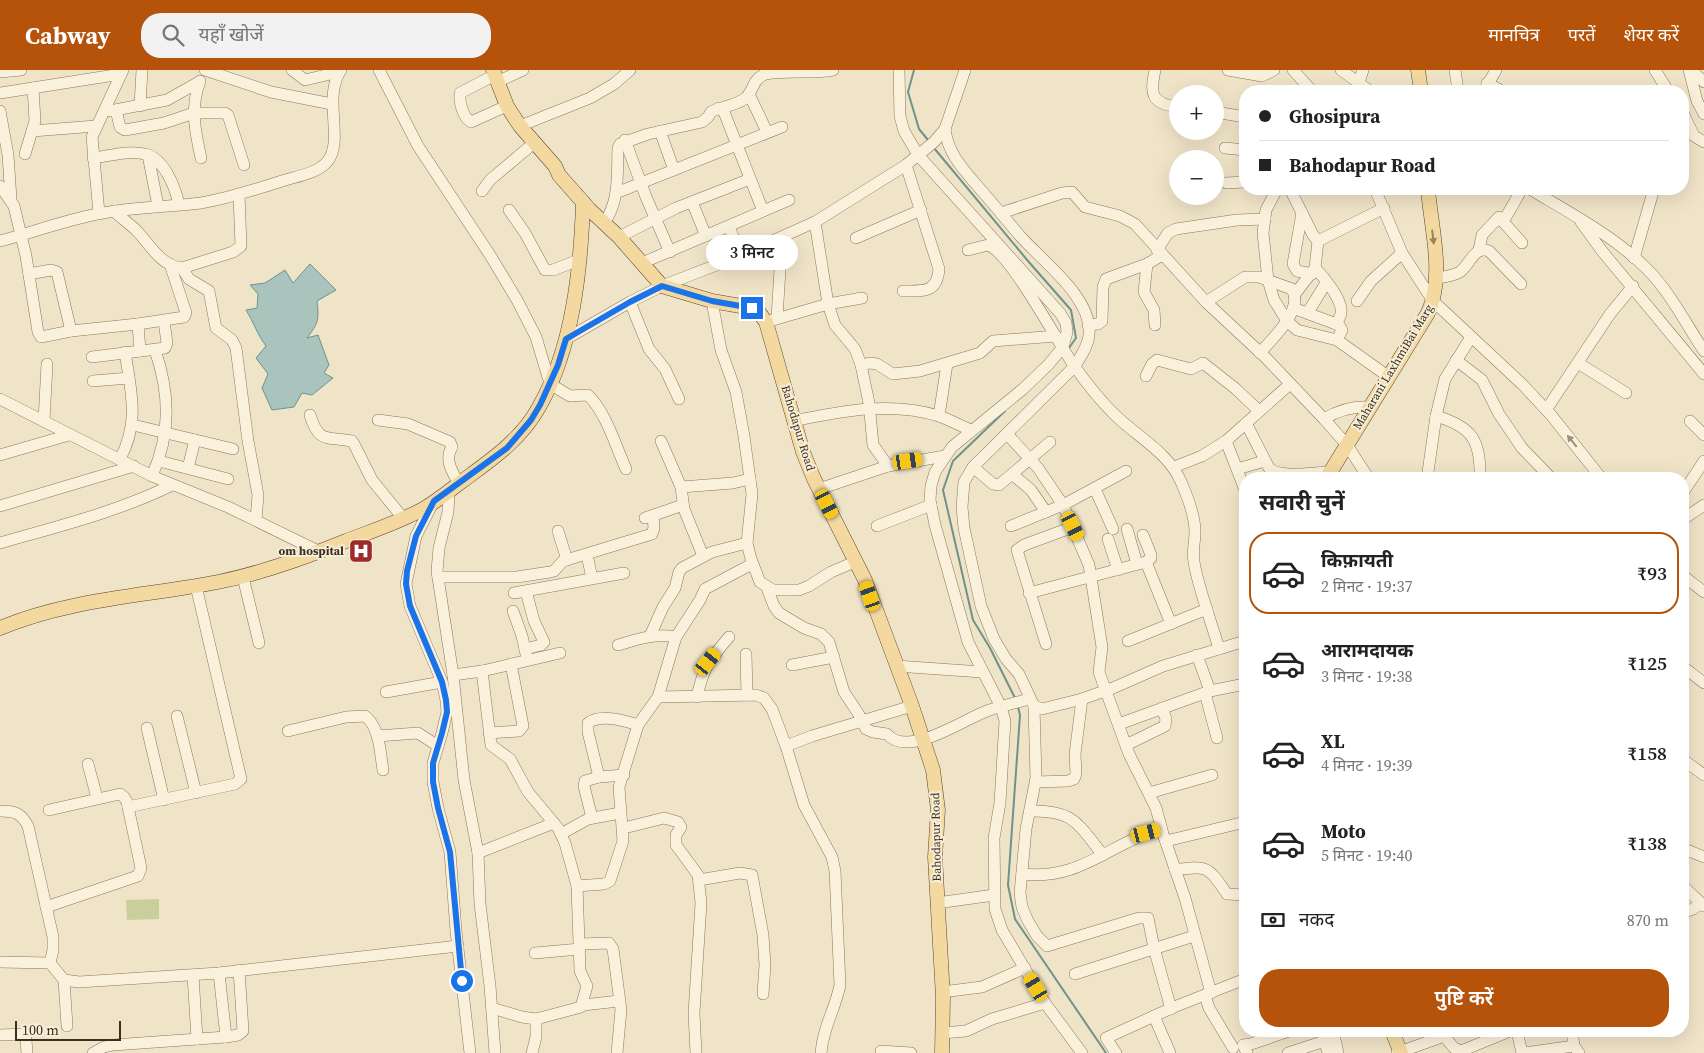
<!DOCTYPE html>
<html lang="hi">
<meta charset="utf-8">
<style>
body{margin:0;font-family:"Source Serif 4","Noto Sans Devanagari",serif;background:#f2f2f2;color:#222;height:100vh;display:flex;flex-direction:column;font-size:19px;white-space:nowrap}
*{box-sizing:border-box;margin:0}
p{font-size:16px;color:#767676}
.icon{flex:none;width:28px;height:28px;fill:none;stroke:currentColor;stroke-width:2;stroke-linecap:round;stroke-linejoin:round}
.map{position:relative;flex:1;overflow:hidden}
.sheet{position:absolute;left:1239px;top:402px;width:450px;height:565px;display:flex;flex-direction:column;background:#fff;border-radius:20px;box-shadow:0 5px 20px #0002}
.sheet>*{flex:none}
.banner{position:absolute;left:1239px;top:15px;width:450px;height:110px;border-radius:20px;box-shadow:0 5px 20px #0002;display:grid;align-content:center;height:110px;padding:0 20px;background:#fff}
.buttons{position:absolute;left:1169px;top:15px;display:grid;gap:10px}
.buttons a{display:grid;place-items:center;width:55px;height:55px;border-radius:50%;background:#fff;box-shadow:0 5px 20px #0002;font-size:25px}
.scale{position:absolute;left:15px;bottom:12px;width:106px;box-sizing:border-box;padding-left:5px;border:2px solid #3d2e20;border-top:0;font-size:14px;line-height:18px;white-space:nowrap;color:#3d2e20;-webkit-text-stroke:4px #f7eed8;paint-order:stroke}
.end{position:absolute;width:22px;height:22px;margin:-11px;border:6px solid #1a73e8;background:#fff;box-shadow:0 0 0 2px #fff}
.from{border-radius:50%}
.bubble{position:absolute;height:35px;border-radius:18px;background:#fff;box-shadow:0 5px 20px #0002;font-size:16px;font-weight:600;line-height:35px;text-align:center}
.car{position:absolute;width:15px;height:30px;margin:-15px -8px;border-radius:6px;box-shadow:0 0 4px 1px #0007;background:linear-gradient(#f5c518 24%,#345 0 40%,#f5c518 0 76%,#345 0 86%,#f5c518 0)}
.banner b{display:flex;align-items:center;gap:18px;height:48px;font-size:19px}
.banner b+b{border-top:1px solid #e0e0e0}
.banner i{width:12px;height:12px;background:#222}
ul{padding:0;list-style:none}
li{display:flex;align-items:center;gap:15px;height:82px;margin:0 10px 8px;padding:0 10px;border:2px solid transparent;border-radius:20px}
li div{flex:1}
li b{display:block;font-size:19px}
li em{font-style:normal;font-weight:600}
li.selected{border-color:#b45309}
li>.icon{width:45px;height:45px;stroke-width:1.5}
h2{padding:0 20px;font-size:22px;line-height:60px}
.pay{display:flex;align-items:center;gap:12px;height:55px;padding:0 20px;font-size:19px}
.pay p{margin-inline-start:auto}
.cta{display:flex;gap:10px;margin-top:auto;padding:10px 20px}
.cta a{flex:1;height:58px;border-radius:20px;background:#b45309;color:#fff;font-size:20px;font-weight:600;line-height:58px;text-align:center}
header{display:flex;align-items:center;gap:30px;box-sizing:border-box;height:70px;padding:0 25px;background:#b45309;color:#fff}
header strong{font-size:24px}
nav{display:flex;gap:28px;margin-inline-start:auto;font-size:18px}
.search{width:350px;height:45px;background:#f2f2f2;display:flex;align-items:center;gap:12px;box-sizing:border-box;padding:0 18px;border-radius:20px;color:#767676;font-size:19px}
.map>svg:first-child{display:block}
.green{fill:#c9cf9b}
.water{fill:#a9c4bc;stroke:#6f938a}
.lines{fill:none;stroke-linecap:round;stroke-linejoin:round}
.stream{stroke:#6f938a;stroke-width:2}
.minor-casing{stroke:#8d765c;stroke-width:12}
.major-casing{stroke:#5b4430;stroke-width:15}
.minor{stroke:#faf1dc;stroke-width:11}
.major{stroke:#f3d9a0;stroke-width:14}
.oneway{fill:#988460}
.oneway2{fill:#9c907e}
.route{stroke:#1a73e8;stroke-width:6}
.labels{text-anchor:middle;stroke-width:4;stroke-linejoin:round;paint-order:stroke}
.street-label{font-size:12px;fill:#3d2e20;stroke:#f7eed8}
.poi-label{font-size:12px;font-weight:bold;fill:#3d2e20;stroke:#f7eed8;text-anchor:end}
</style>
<header>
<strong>Cabway</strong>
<div class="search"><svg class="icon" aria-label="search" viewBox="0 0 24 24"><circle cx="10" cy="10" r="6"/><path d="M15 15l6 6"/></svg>यहाँ खोजें</div>
<nav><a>मानचित्र</a><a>परतें</a><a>शेयर करें</a></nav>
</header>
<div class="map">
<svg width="1704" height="983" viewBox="0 0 1704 983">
<rect width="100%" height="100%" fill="#f0e4c8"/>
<polygon class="green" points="159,829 159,849 127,850 126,830"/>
<path class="water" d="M310,194L336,220L317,231C319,250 319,252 307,268L318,265L329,295L324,303L333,308L312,325L302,323L294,337L272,340L262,318L268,304L256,288L266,276C257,264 254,253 246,240L257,238L258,224L250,215L265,213L285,200L293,213Z"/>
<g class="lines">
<g class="stream">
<polyline points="914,0 908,22 919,59 928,70"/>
<polyline points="934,78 1028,191 1071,240 1076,268 1069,278"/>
<polyline points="1005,341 953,391 943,420 973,550 990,578 1015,628"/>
<polyline points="1018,637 1020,645 1008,815 1015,849 1106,983"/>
</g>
<defs>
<g id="minor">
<polyline points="205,0 271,22 332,34"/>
<polyline points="292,0 305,10 339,2"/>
<path d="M379,0L418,76L490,185L517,230L536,267L550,314L570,326L588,325C607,344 615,375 626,399"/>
<polyline points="899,0 900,46 904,61 918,85 1060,243 1066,253 1067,262 1063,277 1048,295 1023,319 952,377 935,402 931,416 930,430 935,455 968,572 1001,637 1005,651 1000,733 994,768 995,839 1002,860 1045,933 1082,983"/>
<path d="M1155,0C1150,24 1151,34 1178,37"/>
<polyline points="1228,0 1262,6 1274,0"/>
<polyline points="1293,0 1312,21"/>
<polyline points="1341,0 1370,21"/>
<polyline points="1455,0 1458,21"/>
<polyline points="1655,0 1668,21"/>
<polyline points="1689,0 1697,31 1704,44"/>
<polyline points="1691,0 1704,12"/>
<polyline points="0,2 21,0"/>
<path d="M489,8L460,23C459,33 463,47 471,52L502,38"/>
<path d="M200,11C190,38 195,61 201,88"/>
<polyline points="497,12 523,0"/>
<polyline points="1487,13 1502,21"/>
<polyline points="1356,21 1363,0"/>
<polyline points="1484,21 1496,0"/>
<polyline points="0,23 121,4"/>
<polyline points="749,24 767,62"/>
<polyline points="140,36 142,0"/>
<path d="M722,38C730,35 741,33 747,27C753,20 753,10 763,5C777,0 813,4 833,0"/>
<polyline points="116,40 120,57 125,60 164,53 194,43 225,43 228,45 244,95"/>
<polyline points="0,41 8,85 11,129"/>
<polyline points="110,41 167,30 199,12"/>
<polyline points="1682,41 1694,66 1704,72"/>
<polyline points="1215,42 1245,47"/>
<polyline points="520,56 590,28 614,14 630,0"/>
<path d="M945,59C948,85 965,101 981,120C995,136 1008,152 1021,167C1043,192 1093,228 1089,265C1088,277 1080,287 1075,296L973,397L964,412L962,437L964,458L981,536L994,569L1006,589L1019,604L1034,636L1042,639L1082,629L1113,618L1163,596L1245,571"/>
<polyline points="32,61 96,56"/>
<polyline points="660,61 674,100"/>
<polyline points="625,70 646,127 670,182"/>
<polyline points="1225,78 1245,80"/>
<polyline points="25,84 35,51 33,18"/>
<polyline points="148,85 158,136"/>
<path d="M93,88C109,86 129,80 145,84C164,88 175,117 179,134"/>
<polyline points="1226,113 1245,112"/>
<polyline points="0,116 14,136 26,186 38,262 41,267 71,261 138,254 184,247 186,243 170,194"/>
<polyline points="1277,119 1266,140 1263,163 1268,210 1274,230 1287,251 1297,260 1337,270 1389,307"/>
<polyline points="1290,119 1313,165 1318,171 1384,138"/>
<polyline points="1375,119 1402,183 1433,231 1522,314 1551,345 1602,409"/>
<path d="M1530,119C1570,143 1614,166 1647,199C1670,222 1686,254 1704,281"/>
<polyline points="482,121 490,110 528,78"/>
<polyline points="616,123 782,57"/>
<polyline points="692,132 706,166"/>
<polyline points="509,140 525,163 545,200 553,200 579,190"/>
<path d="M114,141C121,148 130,154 137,161C151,176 160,195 182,198L233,182L241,176L239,125"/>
<polyline points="99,143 92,67 123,0"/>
<polyline points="1001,143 1062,123 1072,122 1085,137 1120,146 1135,154 1206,232 1265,287 1324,349 1347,375 1369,409"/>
<polyline points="1302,143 1293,194 1297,201 1312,204"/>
<polyline points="815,152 828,234 835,255 855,279 861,295 869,333 873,375 888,396"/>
<polyline points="1503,152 1522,119"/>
<polyline points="1581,152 1602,181 1704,304"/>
<path d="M604,153C620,131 617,104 618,78L620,74L648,64L702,52L708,47L711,42L719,38L724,42L763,141"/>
<polyline points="729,157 741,185"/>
<polyline points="619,167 676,138 750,109"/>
<polyline points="856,168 921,140"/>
<path d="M0,171C34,162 68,149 103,143C135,137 168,137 201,133C230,128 257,119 285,110C299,106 317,103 327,92C345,71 322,28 341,0"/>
<path d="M968,180L988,175C1011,183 1058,274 1075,297C1087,314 1100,330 1114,344C1137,367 1170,383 1182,414C1188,428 1195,446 1195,462C1195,472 1192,481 1194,492C1199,521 1211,550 1219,579"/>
<polyline points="1157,180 1168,163 1176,159 1237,150 1265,149"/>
<polyline points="1479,180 1482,165 1499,147 1522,173"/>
<polyline points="1634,188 1653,122"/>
<polyline points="642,193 789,130"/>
<polyline points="1147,194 1144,222 1154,240 1155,255"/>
<polyline points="182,198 189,209 209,221 216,258 232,270 236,278 248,371 258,425 256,450"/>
<path d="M1315,198C1323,206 1343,230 1341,243C1341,246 1338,250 1336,254"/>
<polyline points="29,204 51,200 57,202 71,261"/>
<path d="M1437,208C1444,207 1453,206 1460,202C1470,194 1475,175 1489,181L1521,214"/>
<path d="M903,221C924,221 937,223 939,199L906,95"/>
<polyline points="1295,224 1315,198 1318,171"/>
<polyline points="712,231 721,280 736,322 744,366 752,424 747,473 751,489 760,512 773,520 799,520 809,516 831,502 857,491"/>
<polyline points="1357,231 1371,211 1402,183"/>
<polyline points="630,232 649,279 665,299 679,329"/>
<path d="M1206,232L1245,207H1259L1292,219C1304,241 1273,267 1260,283"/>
<polyline points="1293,238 1339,255 1342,260 1337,270"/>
<polyline points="1308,242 1326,213"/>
<polyline points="777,248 782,167"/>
<polyline points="766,252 828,234 862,228"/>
<polyline points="138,254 140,281"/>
<polyline points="1088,255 1098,254 1102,251 1103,217 1106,209 1147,194 1162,185"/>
<polyline points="566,269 630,232 662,216 732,189 815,152 906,95 934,72 945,59 965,0"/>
<polyline points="92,287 165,278 167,273 164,251"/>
<polyline points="1456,290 1482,310 1499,344 1522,378 1552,409"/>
<polyline points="1578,293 1626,323"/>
<polyline points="861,295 870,293 877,294 893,304 920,301 980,283 993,271 1056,266"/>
<polyline points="1146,306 1152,294 1157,290 1191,299 1203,293 1236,319 1259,341"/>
<polyline points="93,311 129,308"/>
<polyline points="0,329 152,406 228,437 320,482"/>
<polyline points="1546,340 1610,244 1633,216"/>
<path d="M310,345C319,374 326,366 352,371L354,374L372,410L403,448"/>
<polyline points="939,346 947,294"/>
<path d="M1436,346C1473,357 1481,371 1480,409"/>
<path d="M1324,349C1339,340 1353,336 1371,337"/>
<path d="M378,350L408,354L450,372L452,377C444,390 452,401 459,414"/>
<polyline points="44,351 47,294"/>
<path d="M793,351C842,341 891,331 939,346C950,350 961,356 971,360"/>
<polyline points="1690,351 1704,365"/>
<path d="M1246,353L1269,398C1280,409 1314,402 1331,402"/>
<polyline points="133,355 233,379"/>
<polyline points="1008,365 1038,398 1063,435 1089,495 1102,577 1099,602 1129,684 1156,738 1163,764 1185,828 1211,923"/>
<polyline points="661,371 681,417 684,439 703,486"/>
<polyline points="1226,371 1245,420"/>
<polyline points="0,385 69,365"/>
<path d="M120,389C140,352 131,322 125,282"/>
<polyline points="159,391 228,409"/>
<polyline points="973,397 993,414 999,415 1050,372"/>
<polyline points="1174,397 1202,386 1226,371 1290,314"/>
<polyline points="188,398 195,370"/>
<polyline points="1237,399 1265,391"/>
<polyline points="1012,404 1031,420 1046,442"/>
<path d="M152,406C171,363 170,324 155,280"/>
<polyline points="1427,409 1436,346 1445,309 1471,267"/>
<polyline points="681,417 733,413 750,409"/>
<polyline points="819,419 888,396 945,386"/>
<polyline points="1095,419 1113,459"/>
<polyline points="449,421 448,442 439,478 437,501 453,605 464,710 478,783 480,834 490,916 495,983"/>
<polyline points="1682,424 1704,391"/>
<polyline points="433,433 416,466 406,514 410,536 442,612 446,630 447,642 442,663 433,693 433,712 438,738 450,782 456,861 470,983"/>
<polyline points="0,436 134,396"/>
<polyline points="645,448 683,435"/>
<polyline points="1682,450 1704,435"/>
<polyline points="877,456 931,435"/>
<polyline points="1011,456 1063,435 1126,401"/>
<polyline points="1127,459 1137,494"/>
<polyline points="1245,460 1245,477"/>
<polyline points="558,461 567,490"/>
<polyline points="1108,469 1118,500"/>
<path d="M0,473C59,456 117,442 172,415"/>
<polyline points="587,485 592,508"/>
<polyline points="1146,492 1171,554"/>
<polyline points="1682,505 1704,522"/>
<polyline points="243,507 259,573"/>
<polyline points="438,507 517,507 550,502 554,501 563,491 652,464 654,458 653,446"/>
<path d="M767,518L774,536L779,543L804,558L821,564L829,572L844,622L858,643L866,659L873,662L887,664C908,689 964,649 987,641C1001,636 1015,633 1029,629"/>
<polyline points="514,523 624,503"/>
<polyline points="1029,523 1146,492 1151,488 1151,485 1143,465"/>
<polyline points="513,541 522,566 526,584"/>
<polyline points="650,566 663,537 675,518 679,502 682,498 712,482 747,473"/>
<polyline points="1128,571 1207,539"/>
<polyline points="1046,574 1017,480 1024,475 1073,457"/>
<path d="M618,575C638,569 655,563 676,567"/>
<polyline points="525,579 541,575 544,572 534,551 526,521"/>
<polyline points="746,584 747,625"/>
<polyline points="1197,585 1210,621"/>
<polyline points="792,595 834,587"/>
<polyline points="896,596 982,602"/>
<polyline points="1682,596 1704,613"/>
<polyline points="482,601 491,675 510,689 528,722 558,758 565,773 577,816 580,901 587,916 581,937 536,949 522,947 492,938"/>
<polyline points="453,605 482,601 560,583"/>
<polyline points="386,622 442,612"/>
<polyline points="1205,623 1217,668"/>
<path d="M658,627L756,625L764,628L772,639L786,676L804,735L832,787L835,801L840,915C835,940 823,957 821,983"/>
<path d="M697,627C703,598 710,589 729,567"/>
<polyline points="1034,636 1036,708 1026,759 1020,823 1022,837 1028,851 1037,866 1047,876 1139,848 1148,848 1154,878 1171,939"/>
<polyline points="177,646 196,723"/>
<polyline points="1119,654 1210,621 1245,614"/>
<polyline points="147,658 164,730"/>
<path d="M288,661L346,647L365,646C380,657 380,683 383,700"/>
<polyline points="489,663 519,661 523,656 511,594"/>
<polyline points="377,666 418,663 438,676"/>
<polyline points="1126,675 1165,656 1166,649 1162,638"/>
<polyline points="786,676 812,666 912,636"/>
<polyline points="1682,689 1704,705"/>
<polyline points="88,694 97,728"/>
<path d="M599,707L588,662V653C601,643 625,651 638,655"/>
<polyline points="1036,712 1068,711 1074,709 1076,704 1075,684 1082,629"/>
<polyline points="1149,723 1212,705"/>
<polyline points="128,737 235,714 241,709 196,516"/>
<path d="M0,741C15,741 21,743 28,756L53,867V880L50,893"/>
<path d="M1030,741C1074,740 1077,753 1103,785"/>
<polyline points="592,748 584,716 585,711 599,707 624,705"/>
<polyline points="624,758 664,748 678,752 681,757 676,765 676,775 698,805 701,833 694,943 696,983"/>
<polyline points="561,764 588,749 620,743"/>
<polyline points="1166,771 1245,752"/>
<polyline points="1682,778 1704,787"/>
<polyline points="478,783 554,753"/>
<path d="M1175,800C1209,795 1208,797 1227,824L1245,825"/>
<path d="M1022,804C1081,811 1109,773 1161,759"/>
<polyline points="699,810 740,803 752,805 763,865 765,895 763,924"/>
<polyline points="1682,815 1704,836"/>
<polyline points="577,816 604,814 610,811 623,771 619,717 638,655 658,627 676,567 700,530 705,519 752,494"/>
<polyline points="937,833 994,825"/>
<polyline points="46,837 138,806 141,798 127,732 124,727 120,724 49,740"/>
<polyline points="1682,843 1693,839 1701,833"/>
<polyline points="580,874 609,873 613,879 621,940 617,983"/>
<polyline points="535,883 580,879"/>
<polyline points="0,892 50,893 64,910 79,912 219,903 458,876"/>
<polyline points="1075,904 1194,866"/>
<polyline points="193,905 197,969"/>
<polyline points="64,910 67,956"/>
<polyline points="942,922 982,917 1025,898"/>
<polyline points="1205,925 1209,938 1233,978"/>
<polyline points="583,935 619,931"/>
<polyline points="1154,946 1170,983"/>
<polyline points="1322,961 1328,983"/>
<polyline points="1333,961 1338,983"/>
<polyline points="1440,961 1454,978 1461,981 1510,961"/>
<polyline points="1517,961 1522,983"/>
<polyline points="1572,961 1574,976 1579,983"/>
<polyline points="942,963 966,961 992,949 1045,933"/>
<polyline points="0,965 23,964 26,970 27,983"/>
<polyline points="226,967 238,965 243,961 239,900"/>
<polyline points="881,981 911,983"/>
<polyline points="93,983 104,977 113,975 226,967 219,903"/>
<polyline points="532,983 536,967 536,949"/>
<polyline points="1116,983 1106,968 1174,937 1245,909"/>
<polyline points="1247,983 1243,975 1251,974 1289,961"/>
<polyline points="1288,983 1325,971"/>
<polyline points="1397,983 1436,969 1439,968 1440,961"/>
<polyline points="1524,983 1574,976"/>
</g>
<g id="major">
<polyline points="493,0 507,36 520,56 555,96 559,105 589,139 619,167 662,216 712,231 752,238 758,241 766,252 803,382 814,409 865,510 912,636 933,700 938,740 935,787 943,927 942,983"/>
<polyline points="1418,0 1421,21"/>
<path d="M1326,409L1428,243C1445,205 1431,159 1428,119"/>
<path d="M0,558C69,529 146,526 218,512C263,503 304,488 346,471C372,461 400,452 425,438C438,430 449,421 461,412C491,390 521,370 539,337C573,278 581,198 583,132"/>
<polyline points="1392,961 1401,983"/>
</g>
</defs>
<use href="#minor" class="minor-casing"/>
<use href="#major" class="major-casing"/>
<use href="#minor" class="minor"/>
<use href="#major" class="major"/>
</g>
<defs><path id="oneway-solid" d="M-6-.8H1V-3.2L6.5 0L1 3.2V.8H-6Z" transform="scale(1.25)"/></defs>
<use class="oneway" href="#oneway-solid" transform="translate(1433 167) rotate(83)"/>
<use class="oneway2" href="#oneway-solid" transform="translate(1572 371) rotate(-129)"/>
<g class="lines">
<polyline class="route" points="462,911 450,782 438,738 433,712 433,693 442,663 447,642 446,630 442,612 410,536 406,514 407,501 416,466 434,431 507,378 531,350 540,335 558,295 566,269 630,232 662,216 712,231 752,238"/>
</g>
<defs>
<symbol id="hospital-square" viewBox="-11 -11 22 22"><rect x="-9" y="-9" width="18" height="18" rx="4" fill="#9e2a2b" stroke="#f7eed8"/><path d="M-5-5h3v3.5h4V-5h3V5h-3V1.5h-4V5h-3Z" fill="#fff"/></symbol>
</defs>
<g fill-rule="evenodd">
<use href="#hospital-square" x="347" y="467" width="28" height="28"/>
</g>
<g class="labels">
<g class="street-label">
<text transform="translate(1393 297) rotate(-59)" y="4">Maharani LaxhmiBai Marg</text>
<text transform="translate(798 358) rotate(73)" y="4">Bahodapur Road</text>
<text transform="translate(936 767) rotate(-91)" y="4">Bahodapur Road</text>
</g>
<g class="poi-label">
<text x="344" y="485">om hospital</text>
</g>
</g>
</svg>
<div class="buttons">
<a>+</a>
<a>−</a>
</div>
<div class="scale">100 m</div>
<i class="end from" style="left:462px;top:911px"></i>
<i class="end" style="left:752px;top:238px"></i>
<div class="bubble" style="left:706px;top:165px;width:92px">3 मिनट</div>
<i class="car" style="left:908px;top:391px;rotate:81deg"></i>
<i class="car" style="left:827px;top:434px;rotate:153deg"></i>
<i class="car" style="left:1073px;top:456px;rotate:154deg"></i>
<i class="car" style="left:870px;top:526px;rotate:341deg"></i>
<i class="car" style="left:708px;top:592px;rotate:39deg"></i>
<i class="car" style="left:1146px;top:763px;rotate:76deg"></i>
<i class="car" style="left:1036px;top:917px;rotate:329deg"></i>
<div class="banner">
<b><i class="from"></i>Ghosipura</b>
<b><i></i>Bahodapur Road</b>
</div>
<section class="sheet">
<h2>सवारी चुनें</h2>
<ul>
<li class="selected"><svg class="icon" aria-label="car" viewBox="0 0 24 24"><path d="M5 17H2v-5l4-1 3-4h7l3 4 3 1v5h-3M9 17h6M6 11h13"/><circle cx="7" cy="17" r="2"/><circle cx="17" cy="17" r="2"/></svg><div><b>किफ़ायती</b><p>2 मिनट · 19:37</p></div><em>₹93</em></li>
<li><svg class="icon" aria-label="car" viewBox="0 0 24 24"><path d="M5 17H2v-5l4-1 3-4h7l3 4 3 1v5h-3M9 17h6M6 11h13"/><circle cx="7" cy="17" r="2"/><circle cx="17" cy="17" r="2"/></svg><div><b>आरामदायक</b><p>3 मिनट · 19:38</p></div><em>₹125</em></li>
<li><svg class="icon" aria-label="car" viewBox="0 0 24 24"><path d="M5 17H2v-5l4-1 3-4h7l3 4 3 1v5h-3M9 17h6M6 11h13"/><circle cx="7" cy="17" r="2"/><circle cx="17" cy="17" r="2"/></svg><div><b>XL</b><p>4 मिनट · 19:39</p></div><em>₹158</em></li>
<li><svg class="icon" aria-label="car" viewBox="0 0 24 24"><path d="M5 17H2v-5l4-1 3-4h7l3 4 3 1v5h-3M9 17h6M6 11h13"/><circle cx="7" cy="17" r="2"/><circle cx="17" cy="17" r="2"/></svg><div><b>Moto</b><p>5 मिनट · 19:40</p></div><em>₹138</em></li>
</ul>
<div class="pay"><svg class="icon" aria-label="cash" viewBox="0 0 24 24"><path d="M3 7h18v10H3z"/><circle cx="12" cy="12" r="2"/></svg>नकद<p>870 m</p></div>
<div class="cta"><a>पुष्टि करें</a></div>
</section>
</div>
